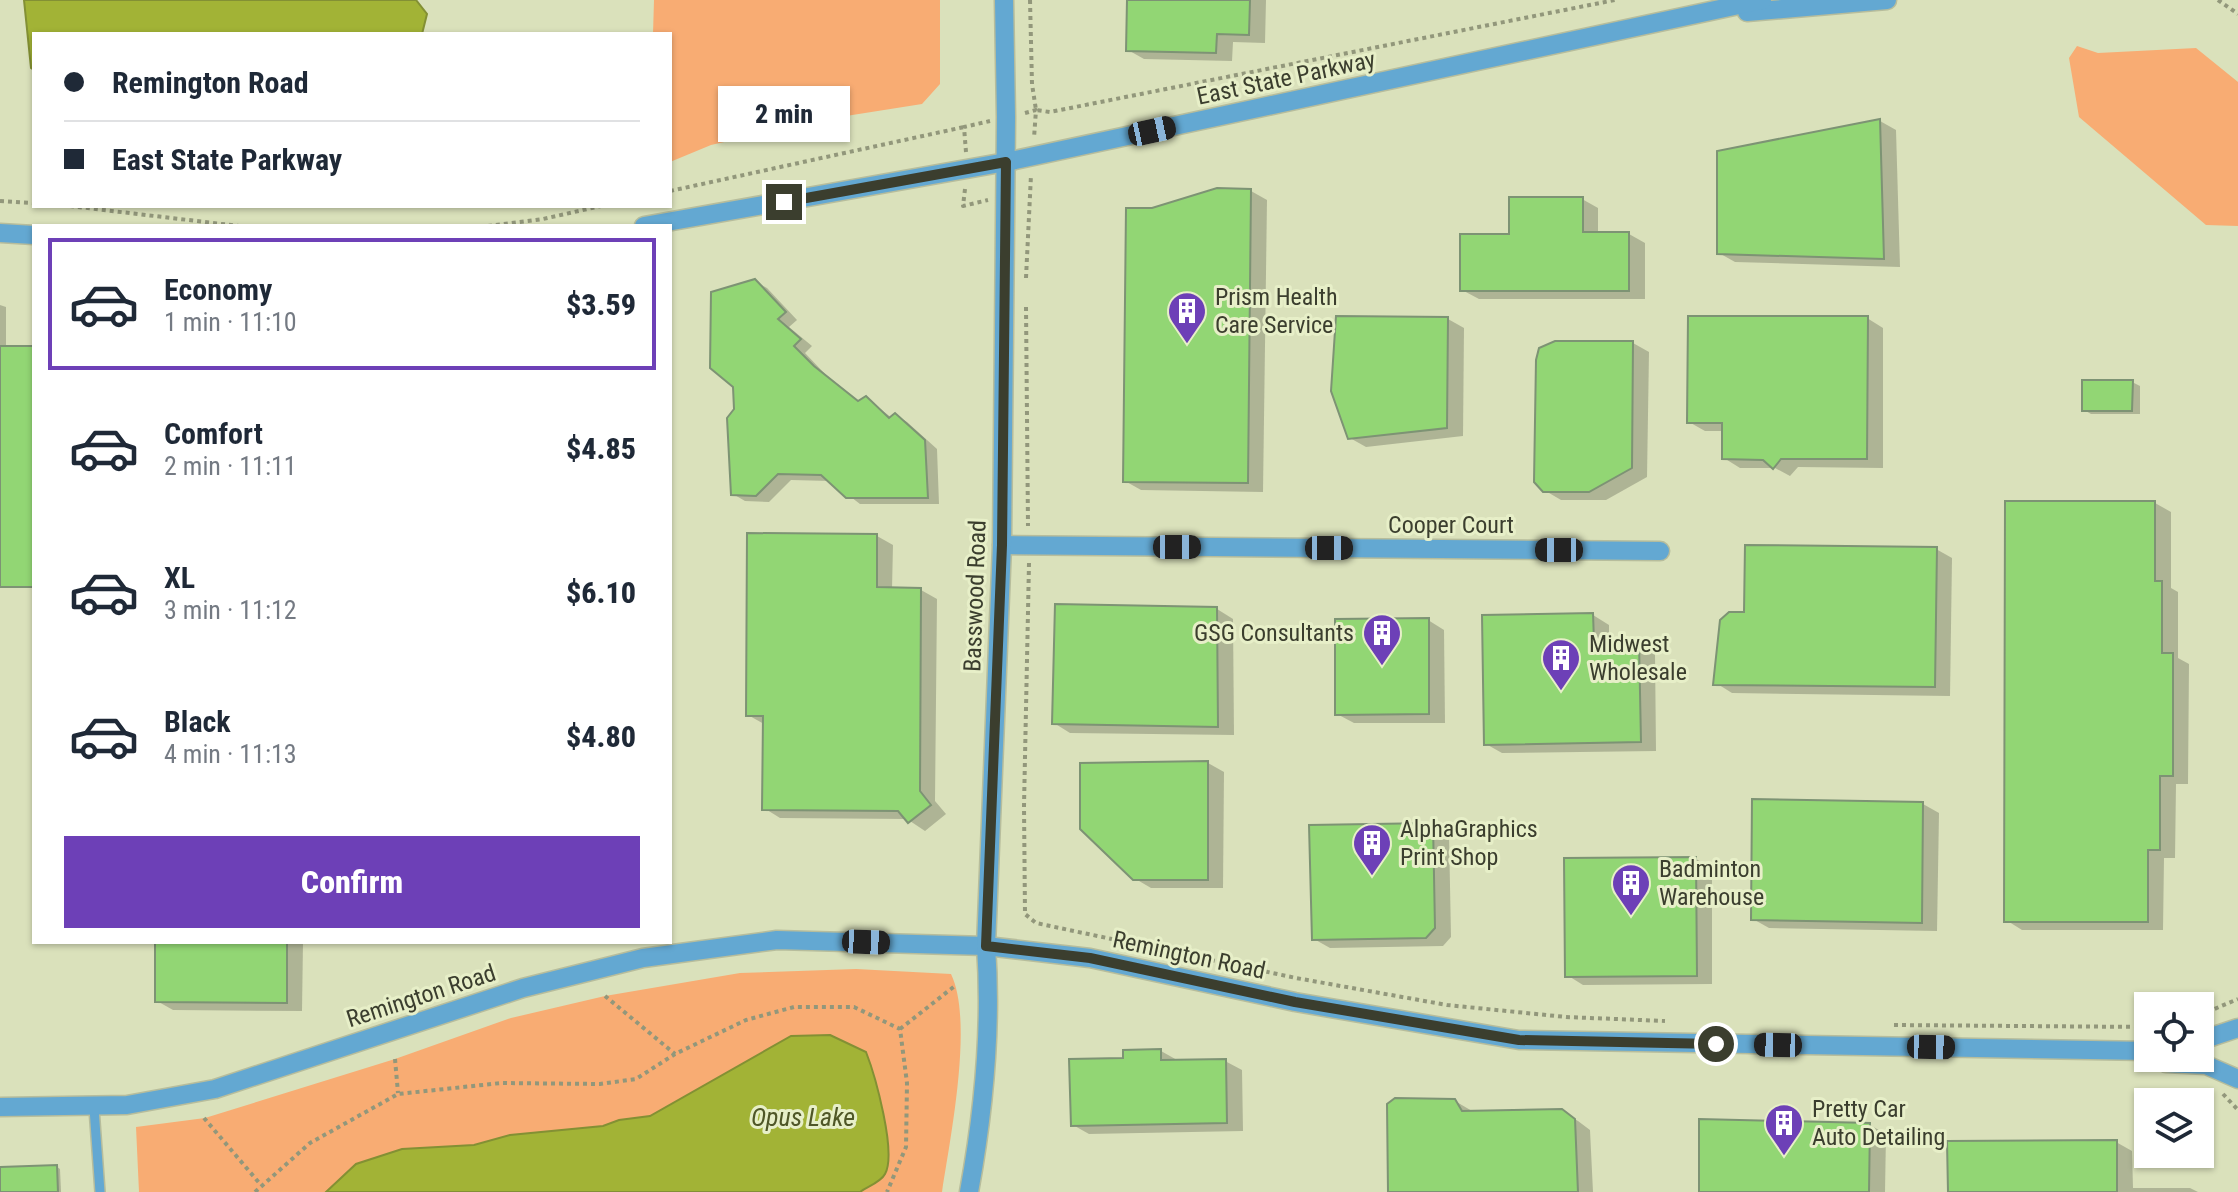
<!DOCTYPE html>
<meta charset="utf-8">
<style>
body{margin:0;font-family:"Roboto Condensed",sans-serif;background:#f6f6f7;color:#1f2937;height:100vh;display:flex;flex-direction:column;font-size:30px;white-space:nowrap}
*{box-sizing:border-box;margin:0}
p{font-size:26px;color:#747a83}
.icon{flex:none;width:44px;height:44px;fill:none;stroke:currentColor;stroke-width:2;stroke-linecap:round;stroke-linejoin:round}
.map{position:relative;flex:1;overflow:hidden}
.drawer{position:absolute;left:32px;top:224px;width:640px;height:720px;display:flex;flex-direction:column;background:#fff;border-radius:0px;box-shadow:0 2px 6px #0004}
.drawer>*{flex:none}
.guide{position:absolute;left:32px;top:32px;width:640px;height:176px;border-radius:0px;box-shadow:0 2px 6px #0004;display:grid;align-content:center;height:176px;padding:0 32px;background:#fff}
.buttons{position:absolute;left:2134px;top:992px;display:grid;gap:16px}
.buttons a{display:grid;place-items:center;width:80px;height:80px;border-radius:0px;background:#fff;box-shadow:0 2px 6px #0004;font-size:40px}
.end{position:absolute;width:36px;height:36px;margin:-18px;border:10px solid #3b3e2e;background:#fff;box-shadow:0 0 0 4px #fff}
.from{border-radius:50%}
.bubble{position:absolute;height:56px;border-radius:0px;background:#fff;box-shadow:0 2px 6px #0004;font-size:26px;font-weight:800;line-height:56px;text-align:center}
.car{position:absolute;width:24px;height:48px;margin:-24px -12px;border-radius:10px;box-shadow:0 0 6px 2px #0007;background:linear-gradient(#222 24%,#8ab4d8 0 40%,#222 0 76%,#8ab4d8 0 86%,#222 0)}
.guide b{display:flex;align-items:center;gap:28px;height:76px;font-size:30px}
.guide b+b{border-top:2px solid #e0e1e3}
.guide i{width:20px;height:20px;background:#1f2937}
ul{padding:14px 0 0;list-style:none}
li{display:flex;align-items:center;gap:24px;height:132px;margin:0 16px 12px;padding:0 16px;border:4px solid transparent;border-radius:0px}
li div{flex:1}
li b{display:block;font-size:30px}
li em{font-style:normal;font-weight:800}
li.selected{border-color:#6d40b7}
li>.icon{width:72px;height:72px;stroke-width:1.5}
.primary-button{display:flex;gap:16px;margin-top:auto;padding:16px 32px}
.primary-button a{flex:1;height:92px;border-radius:0px;background:#6d40b7;color:#fff;font-size:32px;font-weight:800;line-height:92px;text-align:center}
.map>svg:first-child{display:block}
.green{fill:#f8ac73}
.water{fill:#a2b336;stroke:#839034;stroke-width:2}
.shadow{fill:#0003}
.building{fill:#92d674;stroke:#7d9374;stroke-width:2}
.lines{fill:none;stroke-linecap:round;stroke-linejoin:round}
.lane-casing{stroke:#b7bd9c;stroke-width:12}
.street-casing{stroke:#b7bd9c;stroke-width:21}
.path{stroke:#92977b;stroke-width:4;stroke-dasharray:4 4;stroke-linecap:butt}
.lane{stroke:#63a8d2;stroke-width:9}
.street{stroke:#63a8d2;stroke-width:18}
.route{stroke:#3b3e2e;stroke-width:10}
.labels{text-anchor:middle;stroke-width:6;stroke-linejoin:round;paint-order:stroke}
.street-label{font-size:24px;fill:#3b3e2e;stroke:#e7efc8}
.poi-label{font-size:24px;fill:#3b3e2e;stroke:#e7efc8;text-anchor:start}
.water-label{font-size:26px;font-style:italic;fill:#4f5727;stroke:#e7efc8}
</style>
<div class="map">
<svg width="2238" height="1192" viewBox="0 0 2238 1192">
<rect width="100%" height="100%" fill="#dae1bb"/>
<g class="green">
<polygon points="654,0 940,0 940,84 922,104 827,119 711,145 670,162 670,34 653,34"/>
<polygon points="2077,46 2098,53 2196,48 2238,82 2238,226 2206,225 2079,117 2069,58"/>
<path d="M856,969L951,974C974,1021 950,1139 942,1192H139L136,1127L205,1118L395,1059L511,1018L605,996L740,973Z"/>
</g>
<g class="water">
<polygon points="24,0 416,0 427,14 422,34 34,34 34,70 31,68"/>
<path d="M830,1035L866,1052C875,1075 897,1153 885,1174C881,1182 867,1187 860,1192H326L356,1164L402,1149L474,1145L510,1135L603,1126L619,1120L650,1116L791,1036Z"/>
</g>
<g class="shadow">
<polygon points="1129,0 1266,0 1265,43 1233,42 1232,61 1144,59 1128,50"/>
<polygon points="1880,121 1896,130 1900,267 1735,262 1719,253 1719,153"/>
<polygon points="1251,191 1267,200 1263,492 1141,490 1125,481 1152,210"/>
<polygon points="1582,199 1598,208 1598,234 1629,234 1645,243 1645,299 1479,299 1462,290 1511,236"/>
<polygon points="754,281 767,288 797,320 789,327 812,346 805,353 826,375 860,402 866,398 892,418 895,415 907,422 937,449 939,504 860,504 830,481 791,480 769,502 745,501 733,494 737,410"/>
<polygon points="0,305 6,307 6,348 34,348 34,587 0,587"/>
<polygon points="1867,318 1883,328 1883,468 1798,467 1790,476 1775,468 1740,468 1724,458 1724,431 1705,431 1689,422"/>
<polygon points="1448,319 1464,328 1463,436 1366,447 1350,438"/>
<polygon points="1633,343 1649,352 1647,477 1606,500 1561,500 1544,490"/>
<polygon points="2132,382 2140,386 2140,414 2091,414 2084,410"/>
<polygon points="2155,503 2171,512 2171,588 2178,592 2178,658 2189,664 2188,784 2176,784 2175,858 2164,858 2163,930 2022,930 2006,920"/>
<polygon points="877,536 893,545 892,589 921,590 937,599 935,801 946,814 925,831 907,819 780,818 764,808 764,724 748,715"/>
<polygon points="1936,549 1952,558 1950,696 1732,693 1716,683 1746,614"/>
<polygon points="1217,609 1233,619 1234,735 1070,733 1054,723"/>
<polygon points="1593,615 1609,625 1609,644 1638,644 1655,653 1656,751 1502,753 1486,744"/>
<polygon points="1428,620 1444,630 1445,723 1354,723 1337,714"/>
<polygon points="1208,763 1224,772 1223,888 1151,888 1134,878"/>
<polygon points="1923,804 1939,813 1937,931 1769,928 1753,919"/>
<polygon points="1433,825 1449,834 1451,937 1443,946 1330,948 1314,939"/>
<polygon points="1696,859 1712,868 1712,984 1583,985 1567,975"/>
<polygon points="157,942 303,942 302,1011 173,1010 157,1001"/>
<polygon points="1161,1051 1177,1060 1225,1061 1242,1070 1243,1131 1089,1134 1073,1125 1125,1060"/>
<polygon points="1455,1101 1472,1111 1561,1111 1578,1121 1590,1130 1593,1192 1390,1192"/>
<polygon points="1870,1125 1886,1134 1885,1192 1701,1192"/>
<polygon points="2116,1142 2132,1151 2133,1188 2190,1188 2198,1192 1950,1192"/>
<polygon points="57,1167 60,1169 61,1192 0,1192 0,1169"/>
</g>
<g class="building">
<polygon points="1127,0 1250,0 1249,35 1217,34 1216,53 1126,51"/>
<polygon points="1880,119 1884,259 1717,254 1717,151"/>
<polygon points="1217,188 1251,189 1248,483 1123,482 1126,208 1152,208"/>
<polygon points="1509,197 1583,197 1583,232 1629,232 1629,291 1460,291 1460,234 1509,234"/>
<polygon points="755,279 786,312 778,319 801,339 794,346 814,366 858,401 866,396 889,418 895,413 925,440 928,498 846,498 821,475 778,474 756,496 731,495 727,418 734,409 733,387 710,368 711,292"/>
<polygon points="1336,316 1448,317 1447,428 1348,439 1331,391"/>
<polygon points="1688,316 1868,316 1867,459 1781,459 1773,469 1763,460 1722,459 1722,423 1687,423"/>
<polygon points="1555,341 1633,341 1632,468 1589,492 1543,492 1534,482 1536,360 1539,348"/>
<rect x="0" y="346" width="34" height="241"/>
<polygon points="2082,380 2133,380 2132,411 2082,411"/>
<polygon points="2005,501 2155,501 2155,581 2162,581 2162,653 2173,653 2173,776 2160,776 2160,850 2148,850 2148,922 2004,922"/>
<polygon points="747,533 877,534 877,587 921,588 920,791 931,805 908,823 898,811 762,810 763,716 746,716"/>
<polygon points="1745,545 1937,547 1935,687 1713,685 1720,620 1729,612 1744,612"/>
<polygon points="1055,604 1217,607 1218,727 1052,724"/>
<polygon points="1593,613 1594,642 1639,642 1641,742 1484,745 1482,615"/>
<polygon points="1429,618 1429,714 1335,715 1335,619"/>
<polygon points="1208,761 1208,880 1133,880 1080,829 1080,763"/>
<polygon points="1752,799 1923,802 1922,923 1751,920"/>
<polygon points="1433,823 1435,928 1426,938 1312,940 1309,825"/>
<polygon points="1696,857 1697,976 1565,977 1564,858"/>
<polygon points="155,942 287,942 287,1003 155,1002"/>
<polygon points="1161,1049 1161,1060 1226,1059 1227,1123 1071,1126 1069,1059 1123,1058 1123,1050"/>
<polygon points="1395,1098 1455,1099 1462,1111 1562,1109 1575,1119 1578,1192 1388,1192 1387,1104"/>
<polygon points="1699,1119 1870,1123 1869,1192 1699,1192"/>
<polygon points="2117,1140 2117,1192 1948,1192 1947,1141"/>
<polygon points="57,1165 58,1192 0,1192 0,1167"/>
</g>
<g class="lines">
<defs>
<polyline id="lane" points="94,1108 100,1192"/>
<g id="street">
<polyline points="1747,12 1887,0"/>
<polyline points="644,226 1006,162 1762,0"/>
<polyline points="0,233 34,235"/>
<polyline points="1002,545 1660,551"/>
<polyline points="2200,1038 2211,1037 2238,1028"/>
<polyline points="2159,1058 2166,1063 2206,1065 2238,1079"/>
<polyline points="0,1107 127,1105 215,1089 523,988 643,958 777,940 986,946 1090,958 1295,1002 1519,1040 2148,1051"/>
<path d="M969,1192C984,1110 992,1029 986,946L1002,545L1006,117L1004,0"/>
</g>
</defs>
<use href="#lane" class="lane-casing"/>
<use href="#street" class="street-casing"/>
<g class="path">
<polyline points="1030,0 1032,84 1036,110 1050,112 1615,0"/>
<polyline points="2218,0 2238,14"/>
<polyline points="1025,113 1036,110 1034,138"/>
<polyline points="966,152 964,127 990,121"/>
<polyline points="965,189 963,206 988,200"/>
<polyline points="670,191 964,127"/>
<polyline points="0,201 34,203"/>
<polyline points="70,206 239,226"/>
<polyline points="488,226 543,219 601,206"/>
<polyline points="1026,278 1031,175"/>
<polyline points="1026,307 1028,526"/>
<polyline points="1029,563 1024,806 1025,914 1036,923 1296,978 1447,1005 1566,1017 1665,1021"/>
<polyline points="605,996 675,1054"/>
<polyline points="2200,1015 2238,999"/>
<polyline points="1894,1025 2148,1027"/>
<polyline points="900,1029 956,985"/>
<polyline points="395,1059 398,1093"/>
<polyline points="2223,1094 2238,1110"/>
<polyline points="204,1118 261,1185"/>
<polyline points="255,1192 310,1143 398,1094 501,1083 600,1084 636,1079 675,1054 746,1020 794,1007 854,1007 900,1029 907,1083 906,1147 887,1192"/>
</g>
<use href="#lane" class="lane"/>
<use href="#street" class="street"/>
</g>
<g class="lines">
<polyline class="route" points="784,202 1006,162 1002,545 986,946 1090,958 1295,1002 1519,1040 1716,1044"/>
</g>
<defs>
<symbol id="building-pin" viewBox="-11 -11 22 30"><path d="M0 17L-7.5 6A9.5 9.5 0 1 1 7.5 6Z" fill="#6d40b7" stroke="#e7efc8"/><path d="M-4-6H4V6H1V3H-1V6H-4ZM-2.5-4.3h1.7v1.8h-1.7ZM.8-4.3h1.7v1.8H.8ZM-2.5-1h1.7V.8h-1.7ZM.8-1h1.7V.8H.8Z" fill="#fff"/></symbol>
</defs>
<g fill-rule="evenodd">
<use href="#building-pin" x="1165" y="289" width="44" height="60"/>
<use href="#building-pin" x="1360" y="611" width="44" height="60"/>
<use href="#building-pin" x="1539" y="636" width="44" height="60"/>
<use href="#building-pin" x="1350" y="821" width="44" height="60"/>
<use href="#building-pin" x="1609" y="861" width="44" height="60"/>
<use href="#building-pin" x="1762" y="1101" width="44" height="60"/>
</g>
<g class="labels">
<g class="street-label">
<text transform="translate(1286 78) rotate(-12)" y="8">East State Parkway</text>
<text x="1451" y="533">Cooper Court</text>
<text transform="translate(975 596) rotate(-88)" y="8">Basswood Road</text>
<text transform="translate(1189 955) rotate(12)" y="8">Remington Road</text>
<text transform="translate(421 996) rotate(-18)" y="8">Remington Road</text>
</g>
<g class="poi-label">
<text x="1215" y="305">Prism Health<tspan x="1215" dy="28">Care Service</tspan></text>
<text x="1354" y="641" text-anchor="end">GSG Consultants</text>
<text x="1589" y="652">Midwest<tspan x="1589" dy="28">Wholesale</tspan></text>
<text x="1400" y="837">AlphaGraphics<tspan x="1400" dy="28">Print Shop</tspan></text>
<text x="1659" y="877">Badminton<tspan x="1659" dy="28">Warehouse</tspan></text>
<text x="1812" y="1117">Pretty Car<tspan x="1812" dy="28">Auto Detailing</tspan></text>
</g>
<g class="water-label">
<text x="803" y="1126">Opus Lake</text>
</g>
</g>
</svg>
<div class="buttons">
<a><svg class="icon" aria-label="locate" viewBox="0 0 24 24"><circle cx="12" cy="12" r="6"/><path d="M12 2v4M12 18v4M2 12h4M18 12h4"/></svg></a>
<a><svg class="icon" aria-label="layers" viewBox="0 0 24 24"><path d="M12 4l9 5-9 5-9-5zM3 14l9 5 9-5"/></svg></a>
</div>
<i class="end from" style="left:1716px;top:1044px"></i>
<i class="end" style="left:784px;top:202px"></i>
<div class="bubble" style="left:718px;top:86px;width:132px">2 min</div>
<i class="car" style="left:1152px;top:131px;rotate:78deg"></i>
<i class="car" style="left:1177px;top:547px;rotate:90deg"></i>
<i class="car" style="left:1329px;top:548px;rotate:90deg"></i>
<i class="car" style="left:1559px;top:550px;rotate:270deg"></i>
<i class="car" style="left:866px;top:942px;rotate:92deg"></i>
<i class="car" style="left:1778px;top:1045px;rotate:271deg"></i>
<i class="car" style="left:1931px;top:1047px;rotate:91deg"></i>
<div class="guide">
<b><i class="from"></i>Remington Road</b>
<b><i></i>East State Parkway</b>
</div>
<section class="drawer">
<ul>
<li class="selected"><svg class="icon" aria-label="car" viewBox="0 0 24 24"><path d="M5 17H2v-5l4-1 3-4h7l3 4 3 1v5h-3M9 17h6M6 11h13"/><circle cx="7" cy="17" r="2"/><circle cx="17" cy="17" r="2"/></svg><div><b>Economy</b><p>1 min · 11:10</p></div><em>$3.59</em></li>
<li><svg class="icon" aria-label="car" viewBox="0 0 24 24"><path d="M5 17H2v-5l4-1 3-4h7l3 4 3 1v5h-3M9 17h6M6 11h13"/><circle cx="7" cy="17" r="2"/><circle cx="17" cy="17" r="2"/></svg><div><b>Comfort</b><p>2 min · 11:11</p></div><em>$4.85</em></li>
<li><svg class="icon" aria-label="car" viewBox="0 0 24 24"><path d="M5 17H2v-5l4-1 3-4h7l3 4 3 1v5h-3M9 17h6M6 11h13"/><circle cx="7" cy="17" r="2"/><circle cx="17" cy="17" r="2"/></svg><div><b>XL</b><p>3 min · 11:12</p></div><em>$6.10</em></li>
<li><svg class="icon" aria-label="car" viewBox="0 0 24 24"><path d="M5 17H2v-5l4-1 3-4h7l3 4 3 1v5h-3M9 17h6M6 11h13"/><circle cx="7" cy="17" r="2"/><circle cx="17" cy="17" r="2"/></svg><div><b>Black</b><p>4 min · 11:13</p></div><em>$4.80</em></li>
</ul>
<div class="primary-button"><a>Confirm</a></div>
</section>
</div>
